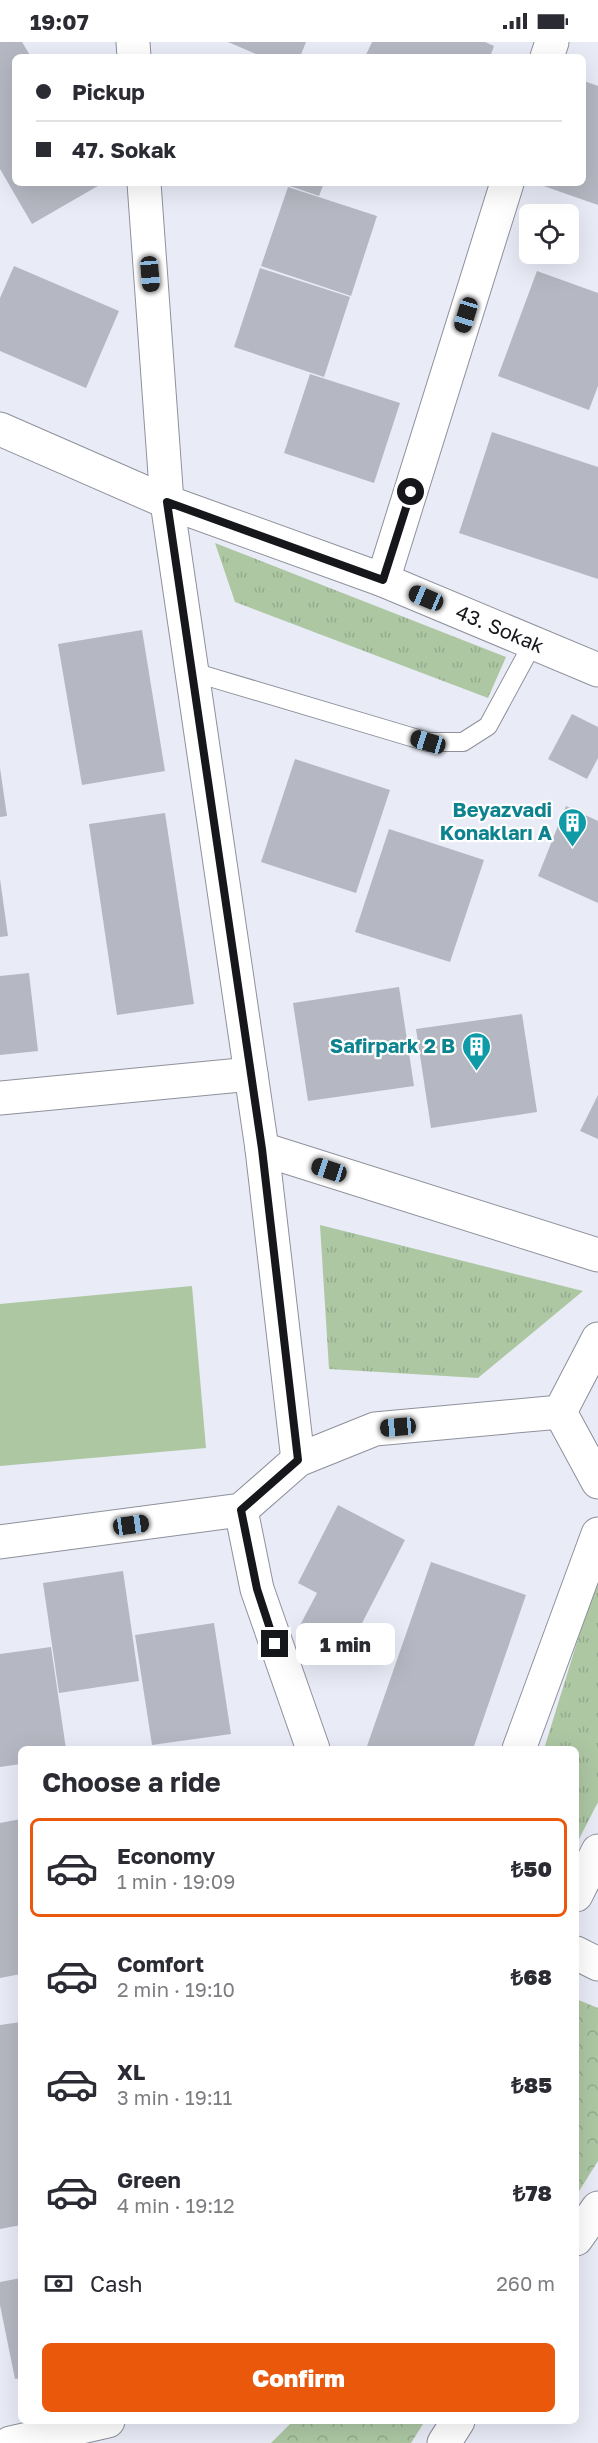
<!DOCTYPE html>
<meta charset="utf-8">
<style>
body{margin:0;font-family:"Golos Text",sans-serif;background:#f7f7f7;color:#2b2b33;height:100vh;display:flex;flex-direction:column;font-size:22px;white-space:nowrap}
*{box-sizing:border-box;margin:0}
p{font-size:20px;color:#7c7c81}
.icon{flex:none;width:33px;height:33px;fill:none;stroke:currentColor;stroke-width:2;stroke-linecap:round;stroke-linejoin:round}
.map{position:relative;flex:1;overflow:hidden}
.drawer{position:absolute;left:18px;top:1704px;width:561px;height:678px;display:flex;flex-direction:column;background:#fff;border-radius:9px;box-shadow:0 6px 24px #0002}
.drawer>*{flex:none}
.top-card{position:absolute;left:12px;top:12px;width:574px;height:132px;border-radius:9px;box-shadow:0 6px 24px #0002;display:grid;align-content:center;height:132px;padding:0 24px;background:#fff}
.buttons{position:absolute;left:519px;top:162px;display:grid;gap:12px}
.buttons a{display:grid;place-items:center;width:60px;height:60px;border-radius:9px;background:#fff;box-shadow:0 6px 24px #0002;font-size:30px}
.end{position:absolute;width:27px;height:27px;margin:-14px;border:8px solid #16171b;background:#fff;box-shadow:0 0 0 3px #fff}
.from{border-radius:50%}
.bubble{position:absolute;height:42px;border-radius:9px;background:#fff;box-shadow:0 6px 24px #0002;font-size:20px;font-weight:800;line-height:42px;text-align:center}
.car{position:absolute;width:18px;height:36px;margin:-18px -9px;border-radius:8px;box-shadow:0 0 4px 2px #0007;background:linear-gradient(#222 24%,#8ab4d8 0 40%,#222 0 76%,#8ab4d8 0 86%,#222 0)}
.top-card b{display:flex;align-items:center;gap:21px;height:57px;font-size:22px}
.top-card b+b{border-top:2px solid #e1e1e2}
.top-card i{width:15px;height:15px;background:#2b2b33}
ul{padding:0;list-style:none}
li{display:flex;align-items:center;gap:18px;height:99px;margin:0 12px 9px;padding:0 12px;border:3px solid transparent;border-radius:9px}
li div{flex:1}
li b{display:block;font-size:22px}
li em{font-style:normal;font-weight:800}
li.selected{border-color:#ea580c}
li>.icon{width:54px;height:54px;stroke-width:1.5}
h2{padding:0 24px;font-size:27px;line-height:72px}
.pay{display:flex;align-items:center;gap:15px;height:66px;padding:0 24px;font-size:22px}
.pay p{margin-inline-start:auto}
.action{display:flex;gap:12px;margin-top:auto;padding:12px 24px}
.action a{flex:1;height:69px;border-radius:9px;background:#ea580c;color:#fff;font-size:24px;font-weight:800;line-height:69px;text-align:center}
.status{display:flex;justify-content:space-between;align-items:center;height:42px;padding:0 30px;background:#fff;direction:ltr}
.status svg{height:16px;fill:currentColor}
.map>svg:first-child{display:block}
.grass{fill:url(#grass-tufts)}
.park{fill:url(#park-crowns)}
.pitch{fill:#adc7a3}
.building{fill:#b5b8c2}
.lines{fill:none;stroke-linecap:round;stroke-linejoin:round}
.lane-casing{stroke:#8e919b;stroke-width:20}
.street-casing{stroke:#8e919b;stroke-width:35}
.lane{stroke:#fff;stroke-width:18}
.street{stroke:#fff;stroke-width:33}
.route{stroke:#16171b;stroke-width:8}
.labels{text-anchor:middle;stroke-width:4.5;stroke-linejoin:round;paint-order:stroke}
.street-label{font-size:20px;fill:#16171b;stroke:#fff}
.culture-label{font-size:20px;font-weight:bold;fill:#0d838f;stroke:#fff;text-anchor:end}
</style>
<div class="status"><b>19:07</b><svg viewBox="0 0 49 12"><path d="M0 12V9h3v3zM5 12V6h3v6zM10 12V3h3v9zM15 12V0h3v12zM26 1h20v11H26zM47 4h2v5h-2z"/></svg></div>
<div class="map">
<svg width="598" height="2401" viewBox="0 0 598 2401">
<defs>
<pattern id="grass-tufts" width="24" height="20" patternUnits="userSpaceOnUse" patternTransform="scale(1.5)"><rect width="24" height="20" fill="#adc7a3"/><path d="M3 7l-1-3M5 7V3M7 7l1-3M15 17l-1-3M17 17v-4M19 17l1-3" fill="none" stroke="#94aa8c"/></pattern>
<pattern id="park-crowns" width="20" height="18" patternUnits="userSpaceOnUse" patternTransform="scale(1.5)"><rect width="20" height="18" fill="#adc7a3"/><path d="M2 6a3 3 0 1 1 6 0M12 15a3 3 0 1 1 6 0" fill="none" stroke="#94aa8c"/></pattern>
</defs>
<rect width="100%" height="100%" fill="#e9ecf7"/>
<g class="grass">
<polygon points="215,501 506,615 488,656 235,560"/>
<polygon points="320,1183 583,1249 478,1336 329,1327"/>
<polygon points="598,1532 598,1760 576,1803 576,1707 544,1707"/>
</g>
<g class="park">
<polygon points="576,1957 598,1966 598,2119 576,2154"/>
<polygon points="293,2379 425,2379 411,2401 271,2401"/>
</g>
<polygon class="pitch" points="192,1244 206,1406 0,1424 0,1262"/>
<g class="building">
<polygon points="0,0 22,0 31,15 15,15 15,141 103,141 32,182 0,127"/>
<polygon points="228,0 306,0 300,15 263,15"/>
<polygon points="372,0 485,0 494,4 490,15 365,15"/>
<polygon points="584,39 598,44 598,163 535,141 584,141"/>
<polygon points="281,141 324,141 319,154"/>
<polygon points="288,145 377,174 351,254 261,224"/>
<polygon points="14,224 119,269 86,346 0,309 0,256"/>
<polygon points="260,226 350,255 324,335 234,305"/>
<polygon points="537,229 598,251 598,344 589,368 498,334"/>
<polygon points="310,332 400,361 374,441 284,411"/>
<polygon points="492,390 598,425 598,537 459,491"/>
<polygon points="142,588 165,729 82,743 58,602"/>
<polygon points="572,672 598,685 598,716 587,737 548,717"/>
<polygon points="295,717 390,748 356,851 261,820"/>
<polygon points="0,726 7,774 0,775"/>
<polygon points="566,764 598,779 598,861 538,834"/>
<polygon points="165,771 194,962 117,973 89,782"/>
<polygon points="389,787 484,818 450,920 355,890"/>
<polygon points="0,837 8,894 0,895"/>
<polygon points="29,931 38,1009 0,1013 0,934"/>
<polygon points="399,945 414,1044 308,1059 293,961"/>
<polygon points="522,972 537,1070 431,1086 416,987"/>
<polygon points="598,1053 598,1097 580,1089"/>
<polygon points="338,1463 405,1498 346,1612 298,1587 317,1551 298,1541"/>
<polygon points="431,1520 526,1553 473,1707 366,1707"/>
<polygon points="123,1529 139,1639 59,1651 43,1541"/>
<polygon points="214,1581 231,1692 152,1703 135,1593"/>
<polygon points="51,1605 66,1707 21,1707 21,1722 0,1725 0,1612"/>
<polygon points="21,1777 21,1932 0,1936 0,1781"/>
<polygon points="21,1980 21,2183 0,2187 0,1983"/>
<polygon points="21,2236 21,2336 15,2337 0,2263 0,2240"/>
</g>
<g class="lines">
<defs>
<polyline id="lane" points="193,630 428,700 463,700 488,684 533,601"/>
<g id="street">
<polyline points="133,0 134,15"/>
<polyline points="547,15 552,0"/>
<polyline points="144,141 167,460 262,1107 298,1418"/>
<polyline points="0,387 167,460 383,538 598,628"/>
<polyline points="383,538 507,141"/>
<polyline points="0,1056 251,1032"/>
<polyline points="262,1107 598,1213"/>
<polyline points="560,1370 598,1440"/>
<polyline points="241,1468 257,1547 313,1707"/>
<polyline points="0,1500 241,1468 298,1418 375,1387 560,1370 598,1297"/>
<polyline points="519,1707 598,1492"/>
<polyline points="576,1853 598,1809"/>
<polyline points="576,1911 598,1922"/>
<polyline points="576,2197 598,2166"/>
<polyline points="10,2401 108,2379"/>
<polyline points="444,2401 458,2379"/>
</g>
</defs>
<use href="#lane" class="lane-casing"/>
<use href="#street" class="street-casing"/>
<use href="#lane" class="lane"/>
<use href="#street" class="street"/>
</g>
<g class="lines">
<polyline class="route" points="275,1602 257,1547 241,1468 298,1418 262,1107 167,460 383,538 411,450"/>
</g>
<defs>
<symbol id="building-pin" viewBox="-11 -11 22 30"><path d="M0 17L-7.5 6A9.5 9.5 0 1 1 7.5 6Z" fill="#0f9aa8" stroke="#fff"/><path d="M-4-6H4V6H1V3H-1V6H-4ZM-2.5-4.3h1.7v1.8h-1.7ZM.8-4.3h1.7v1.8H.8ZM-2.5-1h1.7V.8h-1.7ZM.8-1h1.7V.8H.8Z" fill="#fff"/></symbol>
</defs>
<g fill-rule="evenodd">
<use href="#building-pin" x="556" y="764" width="33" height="45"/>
<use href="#building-pin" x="460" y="988" width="33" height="45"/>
</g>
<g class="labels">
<g class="street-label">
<text transform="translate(500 587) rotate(23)" y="7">43. Sokak</text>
</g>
<g class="culture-label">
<text x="552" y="775">Beyazvadi<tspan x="552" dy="23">Konakları A</tspan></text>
<text x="455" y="1011">Safirpark 2 B</text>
</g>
</g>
</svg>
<div class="buttons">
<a><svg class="icon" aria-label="locate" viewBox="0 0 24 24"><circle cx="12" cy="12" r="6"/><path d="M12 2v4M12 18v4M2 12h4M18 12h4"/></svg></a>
</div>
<i class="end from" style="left:411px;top:450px"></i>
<i class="end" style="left:275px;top:1602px"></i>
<div class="bubble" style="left:296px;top:1581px;width:99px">1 min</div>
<i class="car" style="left:150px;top:232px;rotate:175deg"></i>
<i class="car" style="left:466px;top:273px;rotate:197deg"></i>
<i class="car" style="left:426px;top:556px;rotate:293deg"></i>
<i class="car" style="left:428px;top:700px;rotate:287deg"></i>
<i class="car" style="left:329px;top:1128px;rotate:288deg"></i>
<i class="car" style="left:398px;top:1385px;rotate:265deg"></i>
<i class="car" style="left:131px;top:1483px;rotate:82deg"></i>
<div class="top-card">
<b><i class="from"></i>Pickup</b>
<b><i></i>47. Sokak</b>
</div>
<section class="drawer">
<h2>Choose a ride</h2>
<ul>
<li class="selected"><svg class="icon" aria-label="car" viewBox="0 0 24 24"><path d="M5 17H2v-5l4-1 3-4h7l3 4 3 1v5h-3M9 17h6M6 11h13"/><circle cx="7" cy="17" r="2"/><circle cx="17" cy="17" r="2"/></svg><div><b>Economy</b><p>1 min · 19:09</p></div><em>₺50</em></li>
<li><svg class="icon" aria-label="car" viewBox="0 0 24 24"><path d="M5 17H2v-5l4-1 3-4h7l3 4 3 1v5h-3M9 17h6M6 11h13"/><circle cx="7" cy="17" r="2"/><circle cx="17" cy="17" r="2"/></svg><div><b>Comfort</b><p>2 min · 19:10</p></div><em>₺68</em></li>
<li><svg class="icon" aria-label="car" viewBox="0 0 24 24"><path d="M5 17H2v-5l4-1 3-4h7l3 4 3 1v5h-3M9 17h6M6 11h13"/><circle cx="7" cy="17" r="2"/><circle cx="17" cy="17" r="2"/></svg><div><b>XL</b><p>3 min · 19:11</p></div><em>₺85</em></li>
<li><svg class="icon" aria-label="car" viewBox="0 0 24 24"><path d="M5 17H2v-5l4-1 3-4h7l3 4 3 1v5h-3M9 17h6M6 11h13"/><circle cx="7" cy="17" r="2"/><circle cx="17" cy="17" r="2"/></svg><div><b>Green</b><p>4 min · 19:12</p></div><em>₺78</em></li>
</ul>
<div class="pay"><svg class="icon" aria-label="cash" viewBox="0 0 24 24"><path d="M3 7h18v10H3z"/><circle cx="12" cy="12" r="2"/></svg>Cash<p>260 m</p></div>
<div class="action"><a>Confirm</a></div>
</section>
</div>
